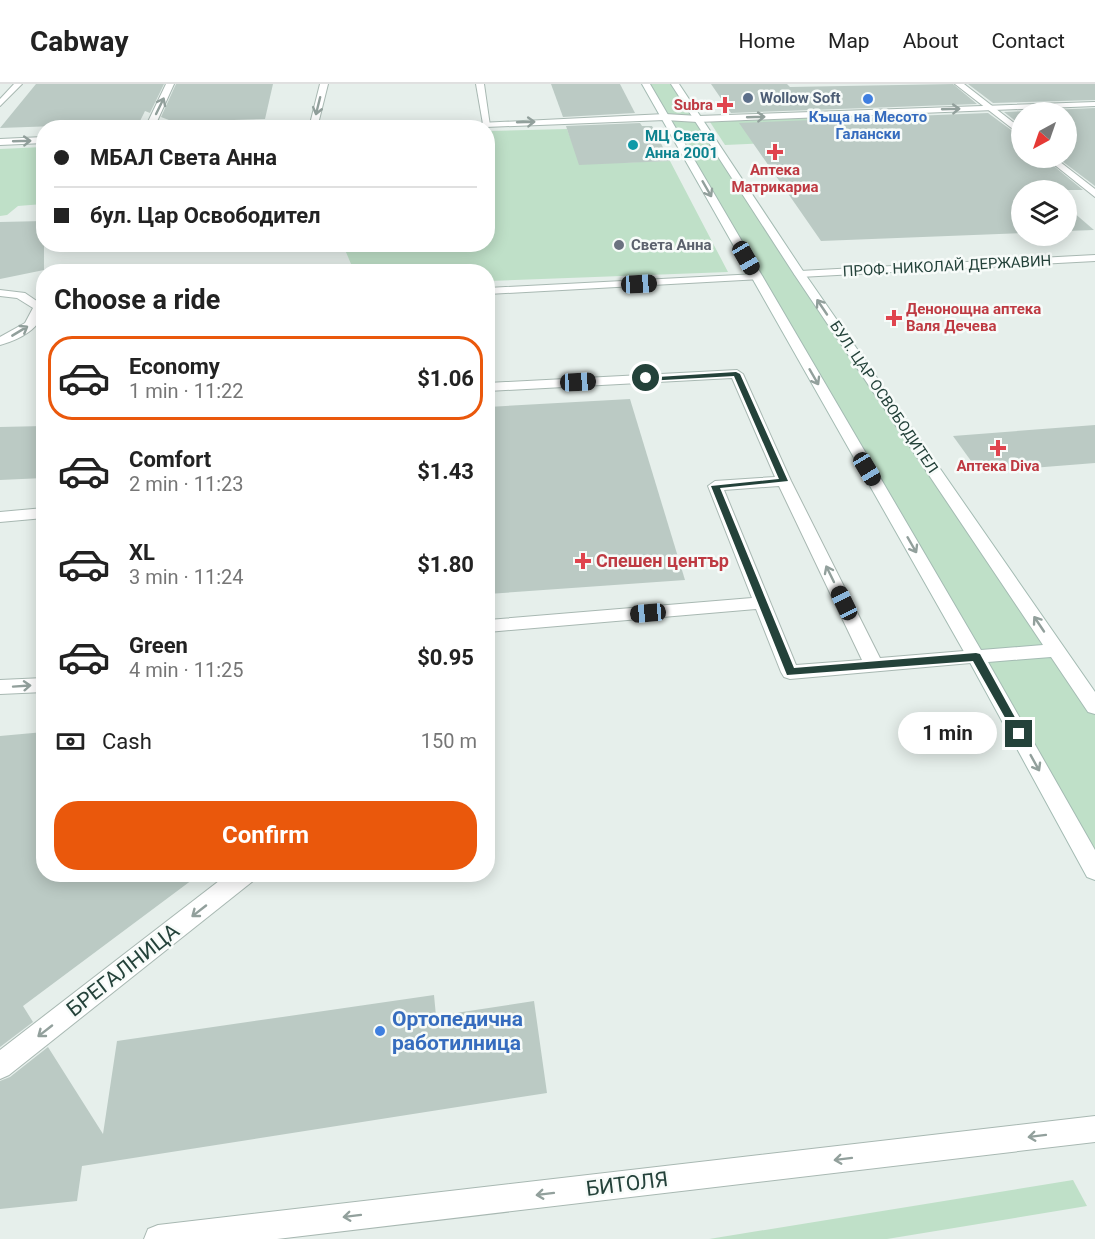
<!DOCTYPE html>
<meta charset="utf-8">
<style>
body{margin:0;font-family:Roboto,sans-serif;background:#f6f6f6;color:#222;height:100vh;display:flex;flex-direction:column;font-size:22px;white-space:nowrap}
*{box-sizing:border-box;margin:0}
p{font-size:20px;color:#767676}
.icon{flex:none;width:33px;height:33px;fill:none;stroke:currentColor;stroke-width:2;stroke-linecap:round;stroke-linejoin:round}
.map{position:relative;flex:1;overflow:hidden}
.drawer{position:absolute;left:36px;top:180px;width:459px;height:618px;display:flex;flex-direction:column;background:#fff;border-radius:24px;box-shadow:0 3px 15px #0003}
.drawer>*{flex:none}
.banner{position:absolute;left:36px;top:36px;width:459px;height:132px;border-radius:24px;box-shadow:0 3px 15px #0003;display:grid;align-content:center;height:132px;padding:0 18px;background:#fff}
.needle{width:39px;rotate:220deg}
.tools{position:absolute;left:1011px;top:18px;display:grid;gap:12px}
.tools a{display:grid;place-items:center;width:66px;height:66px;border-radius:50%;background:#fff;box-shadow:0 3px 15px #0003;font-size:30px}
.end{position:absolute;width:27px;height:27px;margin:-14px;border:8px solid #24423a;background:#fff;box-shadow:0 0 0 3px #fff}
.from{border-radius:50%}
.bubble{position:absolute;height:42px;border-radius:21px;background:#fff;box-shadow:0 3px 15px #0003;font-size:20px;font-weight:700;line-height:42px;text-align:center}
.car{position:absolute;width:18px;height:36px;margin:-18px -9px;border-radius:8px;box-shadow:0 0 4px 2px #0007;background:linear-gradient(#222 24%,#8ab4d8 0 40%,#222 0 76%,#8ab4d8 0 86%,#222 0)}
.banner b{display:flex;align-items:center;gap:21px;height:57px;font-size:22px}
.banner b+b{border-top:2px solid #e0e0e0}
.banner i{width:15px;height:15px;background:#222}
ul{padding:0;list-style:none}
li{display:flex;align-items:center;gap:18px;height:84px;margin:0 12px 9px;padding:0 6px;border:3px solid transparent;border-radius:24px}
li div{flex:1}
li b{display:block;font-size:22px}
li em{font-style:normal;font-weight:700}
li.selected{border-color:#ea580c}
li>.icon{width:54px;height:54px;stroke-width:1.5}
h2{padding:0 18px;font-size:27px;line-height:72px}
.pay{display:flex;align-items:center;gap:15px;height:66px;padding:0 18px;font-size:22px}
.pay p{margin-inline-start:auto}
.button{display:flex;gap:12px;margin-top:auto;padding:12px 18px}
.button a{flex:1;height:69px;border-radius:24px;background:#ea580c;color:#fff;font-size:24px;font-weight:700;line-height:69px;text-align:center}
header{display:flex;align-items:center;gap:36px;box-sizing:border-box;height:84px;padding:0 30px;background:#fff;border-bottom:2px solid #e0e0e0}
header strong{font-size:28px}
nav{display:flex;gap:33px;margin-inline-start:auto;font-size:21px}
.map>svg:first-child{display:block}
.green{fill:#bfe0c8}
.building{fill:#bbcac4}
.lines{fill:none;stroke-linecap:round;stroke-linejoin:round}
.service-casing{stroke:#a8b8b2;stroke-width:2}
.minor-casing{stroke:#a8b8b2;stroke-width:2}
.tertiary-casing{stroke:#a8b8b2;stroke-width:2}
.secondary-casing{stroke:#a4bbb3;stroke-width:2}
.service{fill:#fff;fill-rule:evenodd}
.minor{fill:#fff;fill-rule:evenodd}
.tertiary{fill:#fff;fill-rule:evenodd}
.secondary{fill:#fff;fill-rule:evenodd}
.oneway{stroke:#92a09c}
.route{fill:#24423a}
.service-dot{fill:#5c6f8a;stroke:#f7fbf9;stroke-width:2}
.shop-dot{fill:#3f7fe0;stroke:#f7fbf9;stroke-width:2}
.health-dot{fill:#e0444e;stroke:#f7fbf9;stroke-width:2}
.culture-dot{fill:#0f9aa8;stroke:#f7fbf9;stroke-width:2}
.worship-dot{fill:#6b7280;stroke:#f7fbf9;stroke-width:2}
.labels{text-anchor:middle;stroke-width:5;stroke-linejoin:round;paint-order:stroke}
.far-service-label{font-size:15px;font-weight:bold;fill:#4e5e75;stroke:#f7fbf9;text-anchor:start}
.far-health-label{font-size:15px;font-weight:bold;fill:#be3a42;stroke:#f7fbf9}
.far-shop-label{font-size:15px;font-weight:bold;fill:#366cbe;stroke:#f7fbf9}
.far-culture-label{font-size:15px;font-weight:bold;fill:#0d838f;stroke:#f7fbf9;text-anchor:start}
.far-worship-label{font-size:15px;font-weight:bold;fill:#5b616d;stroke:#f7fbf9;text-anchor:start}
.far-street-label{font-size:15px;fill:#24423a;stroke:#f7fbf9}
.health-label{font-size:18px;font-weight:bold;fill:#be3a42;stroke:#f7fbf9;text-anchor:start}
.near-street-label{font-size:21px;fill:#24423a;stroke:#f7fbf9}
.near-shop-label{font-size:21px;font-weight:bold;fill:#366cbe;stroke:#f7fbf9;text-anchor:start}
</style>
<header>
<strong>Cabway</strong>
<nav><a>Home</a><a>Map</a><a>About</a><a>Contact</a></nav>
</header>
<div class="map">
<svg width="1095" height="1155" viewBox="0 0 1095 1155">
<rect width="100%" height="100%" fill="#e6efeb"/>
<g class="green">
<polygon points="645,0 675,0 1095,625 1095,786"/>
<polygon points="857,32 879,54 725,61 710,38"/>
<polygon points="567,45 573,61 612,79 670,77 728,188 488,197 488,188 354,187 343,161 488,160 488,47"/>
<polygon points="43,63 43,120 18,122 7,131 0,132 0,65"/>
<polygon points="1073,1096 1087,1122 887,1155 709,1155"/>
</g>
<g class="building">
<polygon points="36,0 164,0 150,29 145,27 139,39 0,44"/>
<polygon points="176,0 273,0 265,35 174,38 161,33"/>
<polygon points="551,0 620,0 635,29 563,33"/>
<polygon points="711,0 787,0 790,3 953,0 977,20 731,29"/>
<polygon points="968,0 1095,0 1095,16 993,19"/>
<polygon points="1095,24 1095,102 1058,74 1066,74 1066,28 1022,28 1022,42 1004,28"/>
<polygon points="988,29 1022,54 1022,74 1044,74 1083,106 1022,106 1022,149 821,157 739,39"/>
<polygon points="640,39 642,42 652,42 670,77 579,81 566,42"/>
<polygon points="1066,122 1094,146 1066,147"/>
<polygon points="44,137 44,186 0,195 0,138"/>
<polygon points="630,315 685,496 488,510 488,323"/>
<polygon points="1095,341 1095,379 979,388 953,352"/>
<polygon points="44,342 44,394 0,396 0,343"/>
<polygon points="44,648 44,790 200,790 23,922 33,938 0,963 0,652"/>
<polygon points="434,911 436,932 534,917 547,1009 82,1082 77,1117 0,1125 0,997 10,993 48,963 103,1050 117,957"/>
</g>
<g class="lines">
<defs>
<g id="service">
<polygon points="757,190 763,193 761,195 488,210 488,204"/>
<path d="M0,206L25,209L44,222C44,244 18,256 0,261V253L25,239L33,224L17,214L0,212Z"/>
<path d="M737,286L743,290L791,397L880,574L976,566L982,568L985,573L982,578L790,595L784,593L781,588L756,525L488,548V536L752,514L708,402L715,397L775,393L732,294L488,307V299ZM779,402L862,576L796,581L724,406Z"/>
<polygon points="44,424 44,434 0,438 0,428"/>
</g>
<g id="minor">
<polygon points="14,0 22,0 0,22 0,15"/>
<polygon points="166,0 174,0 154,44 145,44"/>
<polygon points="320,0 328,0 317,44 309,44"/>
<polygon points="476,0 484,0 490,42 483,40"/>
<polygon points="955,0 964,0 1022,45 1022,52"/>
<polygon points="1046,74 1055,74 1095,105 1095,113"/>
<polygon points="1095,171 1095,177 800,193 794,190 800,187"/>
<polygon points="44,594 44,608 0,610 0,596"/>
<polygon points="228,790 256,790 253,797 9,991 0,995 0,966"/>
</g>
<g id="tertiary">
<polygon points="1095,18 1095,22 698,38 665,36 461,44 379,44 665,30 698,32"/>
<polygon points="44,53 44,59 0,61 0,55"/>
<polygon points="1095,1032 1095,1058 277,1155 144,1155 148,1145 158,1141"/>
</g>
<polygon id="secondary" points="642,0 650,0 981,566 1043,561 794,190 671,0 679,0 805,190 1095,608 1095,630 1088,628 1051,573 988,578 1095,766 1095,796 1087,793 967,573"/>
</defs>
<use href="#service" class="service-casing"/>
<use href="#minor" class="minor-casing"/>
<use href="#tertiary" class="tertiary-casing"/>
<use href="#secondary" class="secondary-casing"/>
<use href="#service" class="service"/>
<use href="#minor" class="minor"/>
<use href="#tertiary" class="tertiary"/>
<use href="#secondary" class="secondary"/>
</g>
<defs><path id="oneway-shaft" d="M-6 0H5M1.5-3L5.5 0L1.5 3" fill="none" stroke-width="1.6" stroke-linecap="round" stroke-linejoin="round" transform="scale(1.5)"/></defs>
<g class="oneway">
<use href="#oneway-shaft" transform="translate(160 22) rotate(-64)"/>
<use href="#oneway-shaft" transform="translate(318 22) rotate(104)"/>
<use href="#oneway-shaft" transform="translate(951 25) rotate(-2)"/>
<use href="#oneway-shaft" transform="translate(756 33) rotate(-2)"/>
<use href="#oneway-shaft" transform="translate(526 38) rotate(-2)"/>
<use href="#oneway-shaft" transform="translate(22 57) rotate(-2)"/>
<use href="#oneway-shaft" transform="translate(707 105) rotate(60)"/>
<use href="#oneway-shaft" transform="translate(822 223) rotate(-124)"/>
<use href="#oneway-shaft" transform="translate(20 247) rotate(-31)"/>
<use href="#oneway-shaft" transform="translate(814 293) rotate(60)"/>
<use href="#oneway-shaft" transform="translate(912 461) rotate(60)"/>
<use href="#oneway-shaft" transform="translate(830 490) rotate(-116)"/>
<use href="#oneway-shaft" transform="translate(1039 540) rotate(-124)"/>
<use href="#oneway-shaft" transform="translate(22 602) rotate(-4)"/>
<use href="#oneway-shaft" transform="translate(1035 679) rotate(61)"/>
<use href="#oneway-shaft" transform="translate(199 827) rotate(142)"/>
<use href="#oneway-shaft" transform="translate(45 947) rotate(142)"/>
<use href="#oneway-shaft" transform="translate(1037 1052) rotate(173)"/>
<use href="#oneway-shaft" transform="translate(843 1075) rotate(173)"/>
<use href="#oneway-shaft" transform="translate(545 1110) rotate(173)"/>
<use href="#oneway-shaft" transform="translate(352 1132) rotate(173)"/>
</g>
<polygon class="route" points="736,288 740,290 788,397 720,404 794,584 976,569 980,570 1023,648 1023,653 1016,653 973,577 787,591 711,402 779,395 734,292 646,297 642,294"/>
<circle class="service-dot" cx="748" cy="14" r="6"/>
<g class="shop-dot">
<circle cx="868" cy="15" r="6"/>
<circle cx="380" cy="947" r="6"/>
</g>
<g class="health-dot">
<path d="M722 12h6v6h6v6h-6v6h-6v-6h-6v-6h6z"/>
<path d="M772 59h6v6h6v6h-6v6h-6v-6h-6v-6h6z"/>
<path d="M891 225h6v6h6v6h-6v6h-6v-6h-6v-6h6z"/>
<path d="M995 355h6v6h6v6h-6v6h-6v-6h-6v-6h6z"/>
<path d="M580 468h6v6h6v6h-6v6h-6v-6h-6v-6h6z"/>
</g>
<circle class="culture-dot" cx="633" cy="61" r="6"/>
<circle class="worship-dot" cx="619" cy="161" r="6"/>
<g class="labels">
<g class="far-service-label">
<text x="760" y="19">Wollow Soft</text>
</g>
<g class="far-health-label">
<text x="713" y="26" text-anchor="end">Subra</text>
<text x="775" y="91">Аптека<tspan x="775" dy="17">Матрикариа</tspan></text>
<text x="906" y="230" text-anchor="start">Денонощна аптека<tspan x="906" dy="17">Валя Дечева</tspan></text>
<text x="998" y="387">Аптека Diva</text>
</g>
<g class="far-shop-label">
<text x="868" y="38">Къща на Месото<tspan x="868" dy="17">Галански</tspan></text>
</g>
<g class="far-culture-label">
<text x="645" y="57">МЦ Света<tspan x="645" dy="17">Анна 2001</tspan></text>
</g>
<g class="far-worship-label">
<text x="631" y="166">Света Анна</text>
</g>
<g class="far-street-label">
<text transform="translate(947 182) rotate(-3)" y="5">ПРОФ. НИКОЛАЙ ДЕРЖАВИН</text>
<text transform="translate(884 313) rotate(56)" y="5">БУЛ. ЦАР ОСВОБОДИТЕЛ</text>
</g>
<g class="health-label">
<text x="596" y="483">Спешен център</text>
</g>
<g class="near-street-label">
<text transform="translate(123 886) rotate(-38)" y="7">БРЕГАЛНИЦА</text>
<text transform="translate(627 1100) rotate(-7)" y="7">БИТОЛЯ</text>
</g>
<g class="near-shop-label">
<text x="392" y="942">Ортопедична<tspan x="392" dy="24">работилница</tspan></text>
</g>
</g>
</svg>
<div class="tools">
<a><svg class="needle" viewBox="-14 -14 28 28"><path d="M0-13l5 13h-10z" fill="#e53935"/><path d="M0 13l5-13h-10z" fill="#767676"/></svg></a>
<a><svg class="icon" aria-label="layers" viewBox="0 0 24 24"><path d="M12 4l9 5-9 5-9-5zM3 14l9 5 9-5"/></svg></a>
</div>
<i class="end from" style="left:646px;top:294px"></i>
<i class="end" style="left:1019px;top:650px"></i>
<div class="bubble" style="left:898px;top:628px;width:99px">1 min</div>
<i class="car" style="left:746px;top:174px;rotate:150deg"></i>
<i class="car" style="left:639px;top:200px;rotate:87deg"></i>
<i class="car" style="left:578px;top:298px;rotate:87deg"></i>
<i class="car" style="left:867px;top:385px;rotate:149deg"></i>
<i class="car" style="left:844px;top:519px;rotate:334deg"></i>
<i class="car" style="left:648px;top:529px;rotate:265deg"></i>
<div class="banner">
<b><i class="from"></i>МБАЛ Света Анна</b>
<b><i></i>бул. Цар Освободител</b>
</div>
<section class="drawer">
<h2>Choose a ride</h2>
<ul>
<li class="selected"><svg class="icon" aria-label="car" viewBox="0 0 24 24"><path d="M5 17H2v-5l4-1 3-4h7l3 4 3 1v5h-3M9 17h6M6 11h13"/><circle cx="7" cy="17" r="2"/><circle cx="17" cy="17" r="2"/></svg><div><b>Economy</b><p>1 min · 11:22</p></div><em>$1.06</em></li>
<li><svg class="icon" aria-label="car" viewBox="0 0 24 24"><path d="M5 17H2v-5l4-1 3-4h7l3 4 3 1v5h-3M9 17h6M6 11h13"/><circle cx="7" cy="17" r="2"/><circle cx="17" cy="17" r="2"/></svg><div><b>Comfort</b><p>2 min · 11:23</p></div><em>$1.43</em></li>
<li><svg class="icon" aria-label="car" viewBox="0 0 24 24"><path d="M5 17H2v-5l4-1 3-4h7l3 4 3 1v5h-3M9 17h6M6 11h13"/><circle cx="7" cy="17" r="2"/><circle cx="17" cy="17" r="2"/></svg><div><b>XL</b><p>3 min · 11:24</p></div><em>$1.80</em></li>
<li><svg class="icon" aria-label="car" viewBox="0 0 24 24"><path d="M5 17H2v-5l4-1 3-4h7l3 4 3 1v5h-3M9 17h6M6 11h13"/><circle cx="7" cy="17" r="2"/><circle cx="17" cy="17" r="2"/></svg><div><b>Green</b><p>4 min · 11:25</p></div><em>$0.95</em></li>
</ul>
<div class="pay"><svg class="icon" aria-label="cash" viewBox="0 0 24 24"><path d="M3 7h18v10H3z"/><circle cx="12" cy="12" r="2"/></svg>Cash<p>150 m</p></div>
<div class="button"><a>Confirm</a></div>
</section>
</div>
